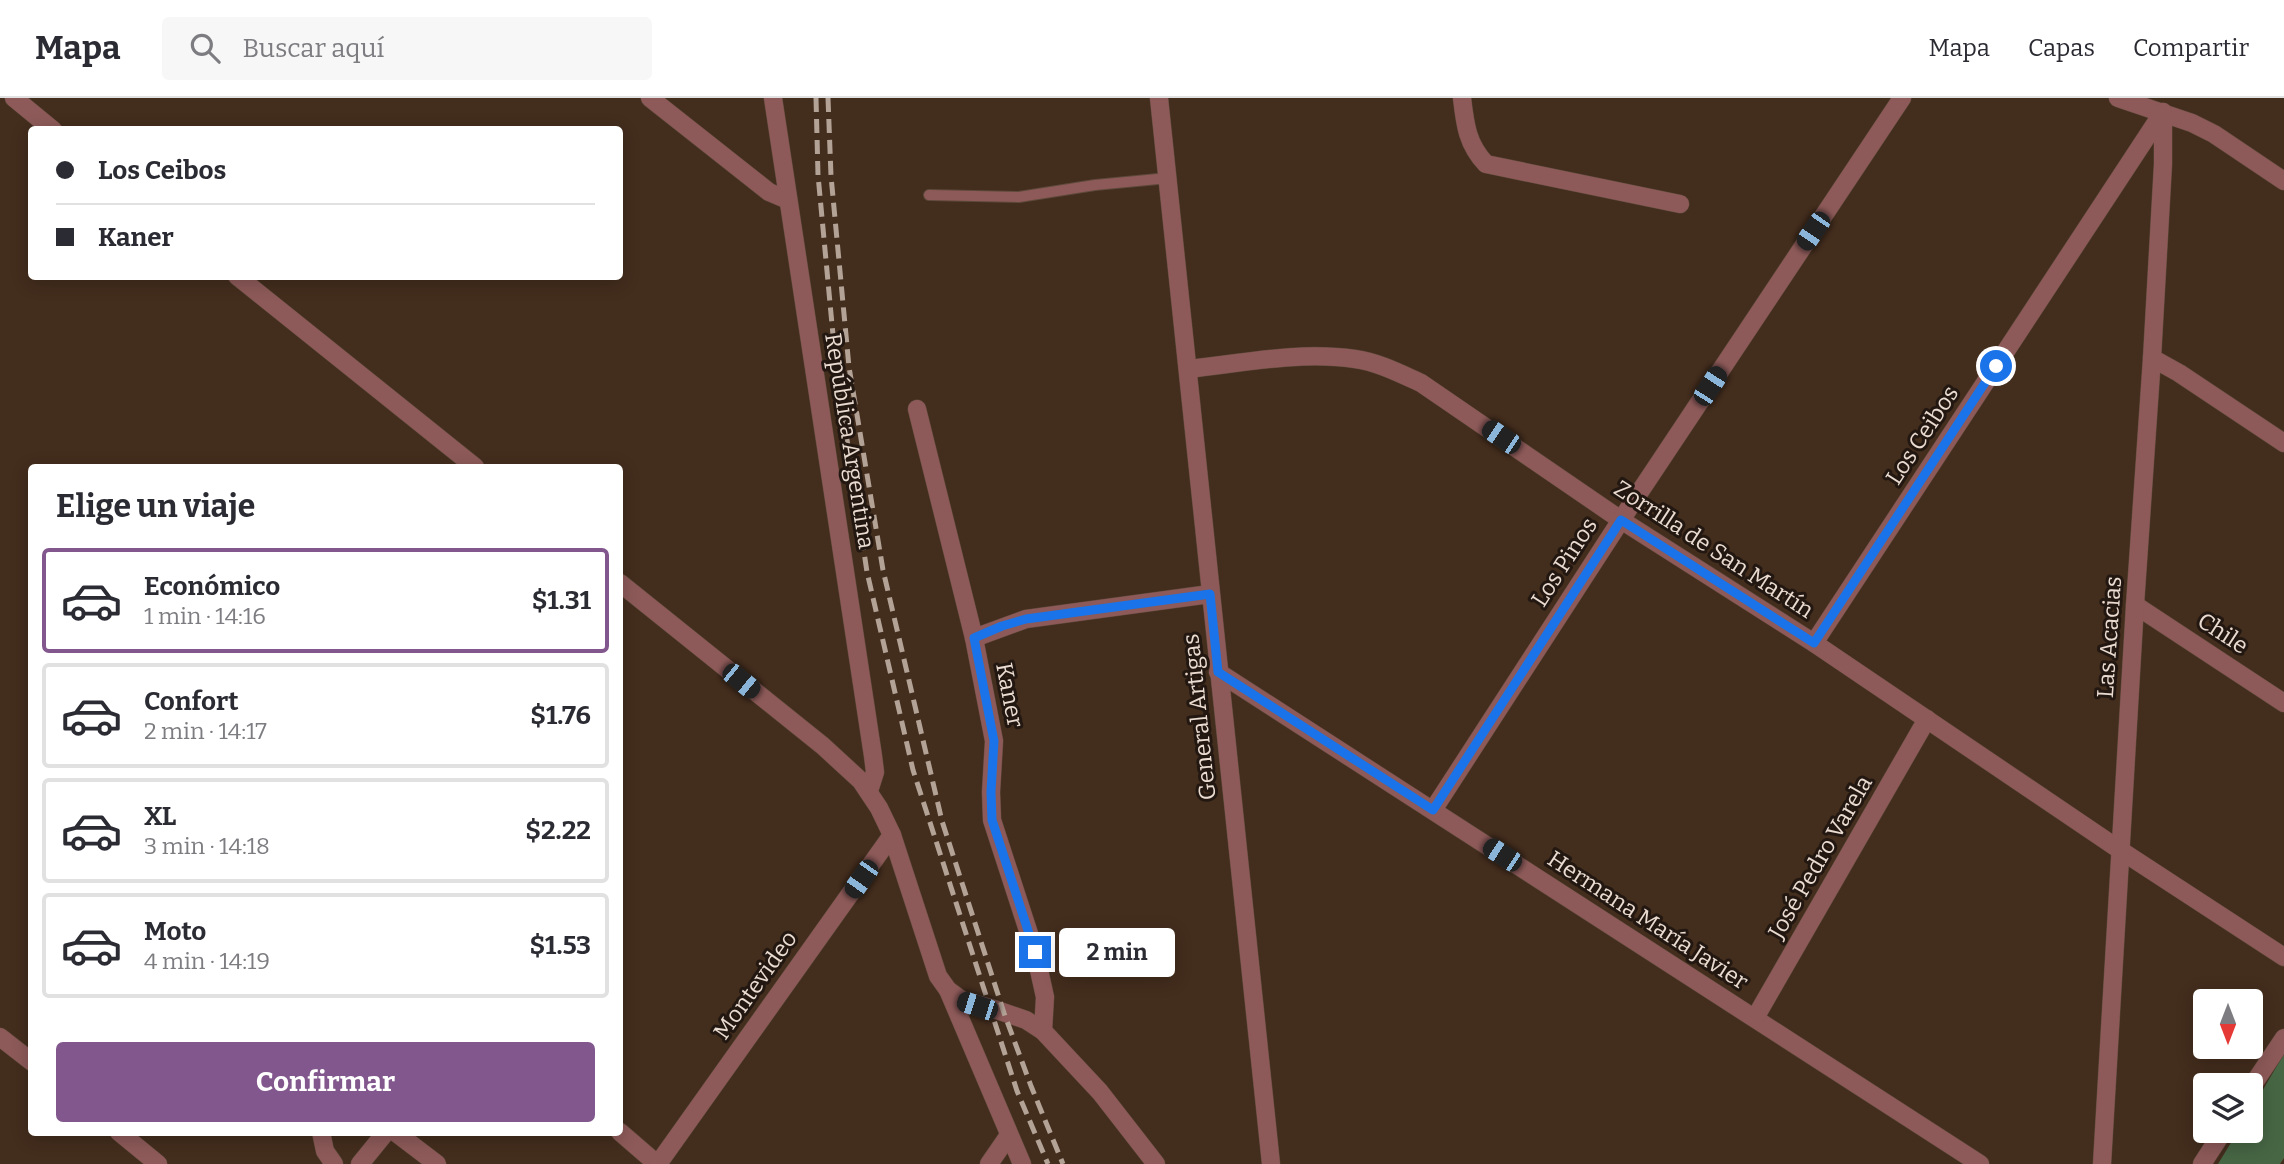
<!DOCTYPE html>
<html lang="es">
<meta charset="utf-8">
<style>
body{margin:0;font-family:Bitter,serif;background:#f7f7f7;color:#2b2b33;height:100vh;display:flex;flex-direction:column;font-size:26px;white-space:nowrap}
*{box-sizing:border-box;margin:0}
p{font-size:23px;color:#7c7c81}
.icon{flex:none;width:38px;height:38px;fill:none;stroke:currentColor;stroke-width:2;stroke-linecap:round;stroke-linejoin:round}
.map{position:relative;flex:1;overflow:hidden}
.sheet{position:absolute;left:28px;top:366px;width:595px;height:672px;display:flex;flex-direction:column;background:#fff;border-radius:7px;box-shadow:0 4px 18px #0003}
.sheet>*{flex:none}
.hud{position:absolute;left:28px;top:28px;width:595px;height:154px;border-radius:7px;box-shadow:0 4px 18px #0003;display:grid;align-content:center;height:154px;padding:0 28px;background:#fff}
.needle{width:46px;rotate:180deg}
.buttons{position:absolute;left:2193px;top:891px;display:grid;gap:14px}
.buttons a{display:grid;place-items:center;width:70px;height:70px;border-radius:7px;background:#fff;box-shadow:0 4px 18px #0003;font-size:35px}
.end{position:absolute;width:32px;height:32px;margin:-16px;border:9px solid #1a73e8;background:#fff;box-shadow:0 0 0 4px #fff}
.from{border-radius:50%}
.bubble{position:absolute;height:49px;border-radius:7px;background:#fff;box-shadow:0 4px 18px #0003;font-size:23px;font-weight:700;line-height:49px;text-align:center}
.car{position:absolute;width:21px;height:42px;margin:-21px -10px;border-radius:9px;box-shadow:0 0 5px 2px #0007;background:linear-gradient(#222 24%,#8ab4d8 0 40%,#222 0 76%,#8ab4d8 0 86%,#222 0)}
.hud b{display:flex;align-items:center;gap:24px;height:66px;font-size:26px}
.hud b+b{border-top:2px solid #e1e1e2}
.hud i{width:18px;height:18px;background:#2b2b33}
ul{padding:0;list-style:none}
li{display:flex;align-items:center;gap:21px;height:105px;margin:0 14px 10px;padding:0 14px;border:4px solid #e1e1e2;border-radius:7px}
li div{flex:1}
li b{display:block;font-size:26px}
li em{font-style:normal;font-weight:700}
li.active{border-color:#82578d}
li>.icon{width:63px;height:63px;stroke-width:1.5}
h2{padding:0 28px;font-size:32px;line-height:84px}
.action{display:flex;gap:14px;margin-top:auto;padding:14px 28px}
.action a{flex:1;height:80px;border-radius:7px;background:#82578d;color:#fff;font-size:28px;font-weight:700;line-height:80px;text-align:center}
header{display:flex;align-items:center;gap:42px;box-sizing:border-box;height:98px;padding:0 35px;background:#fff;border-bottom:2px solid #e1e1e2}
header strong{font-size:33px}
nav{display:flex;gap:38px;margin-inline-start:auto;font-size:24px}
.search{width:490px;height:63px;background:#f7f7f7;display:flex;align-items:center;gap:18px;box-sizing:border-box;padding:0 24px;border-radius:7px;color:#7c7c81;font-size:26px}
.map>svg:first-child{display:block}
.green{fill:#476744}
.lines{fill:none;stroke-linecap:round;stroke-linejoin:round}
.service-casing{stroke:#5e493a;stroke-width:12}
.minor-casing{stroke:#5e493a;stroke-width:19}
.tertiary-casing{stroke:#5e493a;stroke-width:19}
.service{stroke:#8d5a59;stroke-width:10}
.minor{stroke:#8d5a59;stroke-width:18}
.tertiary{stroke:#8d5a59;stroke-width:18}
.rail{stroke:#b3a296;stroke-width:5;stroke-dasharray:14 7;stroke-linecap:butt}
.route{stroke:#1a73e8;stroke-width:9}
.labels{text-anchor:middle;stroke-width:6;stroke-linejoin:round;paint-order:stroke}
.street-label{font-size:23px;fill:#ebdcd2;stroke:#221811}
</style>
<header>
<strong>Mapa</strong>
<div class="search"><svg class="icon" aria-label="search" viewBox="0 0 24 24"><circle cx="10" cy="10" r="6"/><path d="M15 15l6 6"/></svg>Buscar aquí</div>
<nav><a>Mapa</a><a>Capas</a><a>Compartir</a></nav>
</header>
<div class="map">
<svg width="2284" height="1066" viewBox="0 0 2284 1066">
<rect width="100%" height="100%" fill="#432d1d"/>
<polygon class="green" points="2284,956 2284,1060 2280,1066 2218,1066 2238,1033 2250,1032 2251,1012"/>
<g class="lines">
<defs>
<polyline id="service" points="929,97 1019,99 1095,87 1168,80"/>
<g id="minor">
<polyline points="650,0 769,94 788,102"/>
<polyline points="773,0 873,658 875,674 869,693"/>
<path d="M1462,0C1465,26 1467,46 1486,66L1680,106"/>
<polyline points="2118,0 2192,25 2214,36 2284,83"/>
<polyline points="2152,260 2179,275 2284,345"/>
<path d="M1188,271C1243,265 1300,253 1355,261C1378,264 1401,276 1421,285L1621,422L1814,545L2120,752L2284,859"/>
<polyline points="917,311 974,540 994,643 991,694 992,722 1035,854 1045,899 1043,933"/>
<polyline points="2135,507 2284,605"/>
<polyline points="974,540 1026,521 1210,496"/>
<polyline points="1814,545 2163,14"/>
<polyline points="1218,574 1980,1066"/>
<polyline points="1433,712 1621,422 1902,0"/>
<polyline points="948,892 1022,1066"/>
<polyline points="1755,920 1927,621"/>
<polyline points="0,939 32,964"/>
<polyline points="119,1034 158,1066"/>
<polyline points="321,1034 325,1053 334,1066"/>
<polyline points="395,1034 437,1066"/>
<polyline points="620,1034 657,1066"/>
<polyline points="360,1066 386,1034"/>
<polyline points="658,1066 892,737"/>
<polyline points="989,1066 1009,1037"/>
<polyline points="2102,1066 2135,507 2152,260 2163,66 2163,14"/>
</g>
<g id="tertiary">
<polyline points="14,0 53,32"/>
<polyline points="1159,0 1271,1066"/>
<polyline points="237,178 475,369"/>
<polyline points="620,485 823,648 861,683 879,710 892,737 938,878 948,892 963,903 991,910 1026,922 1043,933 1100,994 1156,1066"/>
<polyline points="2250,991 2284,940"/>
<polyline points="2202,1066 2224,1032"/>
</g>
</defs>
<use href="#service" class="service-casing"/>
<use href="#minor" class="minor-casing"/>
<use href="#tertiary" class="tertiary-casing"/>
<use href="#service" class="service"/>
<use href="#minor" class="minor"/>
<use href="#tertiary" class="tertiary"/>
<g class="rail">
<polyline points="816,0 818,77 836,269 867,474 913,672 1017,993 1048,1066"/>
<polyline points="828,0 831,78 849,269 883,472 942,723 1004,915 1031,988 1063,1066"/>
</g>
</g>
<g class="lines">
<polyline class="route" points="1035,854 992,722 991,694 994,643 974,540 1002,528 1026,521 1210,496 1218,574 1433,712 1621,422 1814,545 1996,268"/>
</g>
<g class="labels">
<g class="street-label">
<text transform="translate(1922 337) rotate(-57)" y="8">Los Ceibos</text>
<text transform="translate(850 343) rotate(81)" y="8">República Argentina</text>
<text transform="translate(1714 451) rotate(33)" y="8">Zorrilla de San Martín</text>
<text transform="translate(1564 464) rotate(-57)" y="8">Los Pinos</text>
<text transform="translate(2223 535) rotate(33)" y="8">Chile</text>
<text transform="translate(2109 539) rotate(-86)" y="8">Las Acacias</text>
<text transform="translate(1010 597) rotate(79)" y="8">Kaner</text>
<text transform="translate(1199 619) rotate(-96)" y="8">General Artigas</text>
<text transform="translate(1820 759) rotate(-60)" y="8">José Pedro Varela</text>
<text transform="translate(1648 822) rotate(33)" y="8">Hermana María Javier</text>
<text transform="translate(755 887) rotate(-55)" y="8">Montevideo</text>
</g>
</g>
</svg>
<div class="buttons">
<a><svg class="needle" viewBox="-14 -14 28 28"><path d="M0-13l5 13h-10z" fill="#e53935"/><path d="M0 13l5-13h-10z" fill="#7c7c81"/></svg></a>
<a><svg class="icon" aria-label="layers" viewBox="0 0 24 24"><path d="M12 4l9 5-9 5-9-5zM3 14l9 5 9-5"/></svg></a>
</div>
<i class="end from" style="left:1996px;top:268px"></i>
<i class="end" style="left:1035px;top:854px"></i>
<div class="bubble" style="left:1059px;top:830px;width:116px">2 min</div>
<i class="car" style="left:1813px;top:133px;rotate:214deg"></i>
<i class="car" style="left:1710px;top:288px;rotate:33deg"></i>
<i class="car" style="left:1501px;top:339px;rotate:304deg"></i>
<i class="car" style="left:741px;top:583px;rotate:129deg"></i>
<i class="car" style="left:1502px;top:757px;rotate:303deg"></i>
<i class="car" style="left:861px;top:781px;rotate:215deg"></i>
<i class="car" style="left:977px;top:908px;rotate:288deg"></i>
<div class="hud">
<b><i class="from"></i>Los Ceibos</b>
<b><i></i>Kaner</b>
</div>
<section class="sheet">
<h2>Elige un viaje</h2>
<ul>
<li class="active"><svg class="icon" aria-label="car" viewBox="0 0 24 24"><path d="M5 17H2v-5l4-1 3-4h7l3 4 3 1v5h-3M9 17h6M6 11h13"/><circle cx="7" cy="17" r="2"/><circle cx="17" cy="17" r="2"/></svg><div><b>Económico</b><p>1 min · 14:16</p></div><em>$1.31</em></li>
<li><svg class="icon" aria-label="car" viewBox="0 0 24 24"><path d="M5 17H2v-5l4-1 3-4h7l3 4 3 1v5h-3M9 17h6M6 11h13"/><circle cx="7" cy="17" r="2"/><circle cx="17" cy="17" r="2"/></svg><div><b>Confort</b><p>2 min · 14:17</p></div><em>$1.76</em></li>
<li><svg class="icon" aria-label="car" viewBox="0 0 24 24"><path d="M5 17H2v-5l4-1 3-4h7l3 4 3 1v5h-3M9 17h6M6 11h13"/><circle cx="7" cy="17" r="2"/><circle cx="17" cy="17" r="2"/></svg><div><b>XL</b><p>3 min · 14:18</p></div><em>$2.22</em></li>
<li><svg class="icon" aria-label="car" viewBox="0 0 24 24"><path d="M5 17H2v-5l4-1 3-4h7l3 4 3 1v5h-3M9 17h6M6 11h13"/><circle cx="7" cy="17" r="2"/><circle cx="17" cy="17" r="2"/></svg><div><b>Moto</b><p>4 min · 14:19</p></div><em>$1.53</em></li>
</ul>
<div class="action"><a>Confirmar</a></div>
</section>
</div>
